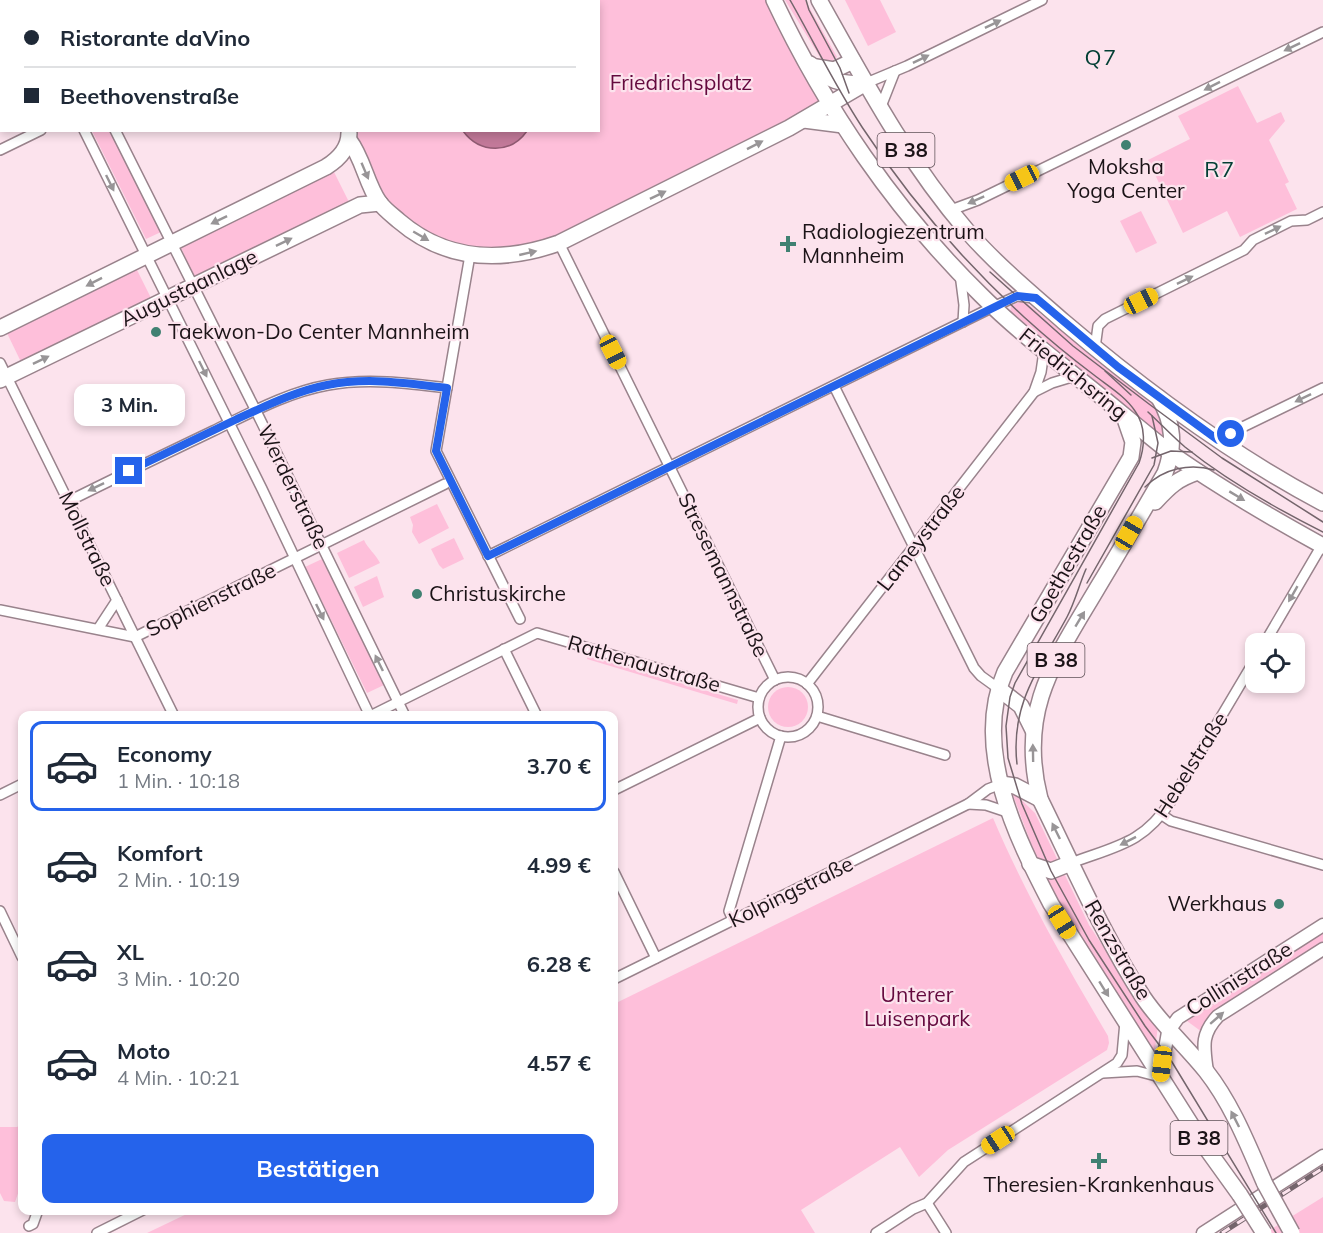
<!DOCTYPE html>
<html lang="de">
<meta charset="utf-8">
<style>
body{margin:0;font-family:Mulish,sans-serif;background:#f2f2f3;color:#1f2937;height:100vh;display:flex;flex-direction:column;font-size:22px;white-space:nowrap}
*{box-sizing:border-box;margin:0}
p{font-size:20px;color:#747a83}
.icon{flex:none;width:33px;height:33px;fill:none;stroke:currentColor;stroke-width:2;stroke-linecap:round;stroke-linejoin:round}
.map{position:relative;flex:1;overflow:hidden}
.drawer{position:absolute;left:18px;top:711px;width:600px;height:504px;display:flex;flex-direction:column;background:#fff;border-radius:12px;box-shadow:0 3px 9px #0003}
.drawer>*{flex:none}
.top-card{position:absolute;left:0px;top:0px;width:600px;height:132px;box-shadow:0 3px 9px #0003;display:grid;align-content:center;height:132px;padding:0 24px;background:#fff}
.tools{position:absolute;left:1245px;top:633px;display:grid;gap:12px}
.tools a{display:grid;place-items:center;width:60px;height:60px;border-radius:12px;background:#fff;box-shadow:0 3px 9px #0003;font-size:30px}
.end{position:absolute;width:27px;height:27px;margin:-14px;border:8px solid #2563eb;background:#fff;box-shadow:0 0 0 3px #fff}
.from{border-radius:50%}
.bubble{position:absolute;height:42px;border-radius:12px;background:#fff;box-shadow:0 3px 9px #0003;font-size:20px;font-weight:700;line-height:42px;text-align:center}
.car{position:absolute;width:18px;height:36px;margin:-18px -9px;border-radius:8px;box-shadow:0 0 4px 2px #0007;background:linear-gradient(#f5c518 24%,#345 0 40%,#f5c518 0 76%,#345 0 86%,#f5c518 0)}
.top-card b{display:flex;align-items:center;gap:21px;height:57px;font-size:22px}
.top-card b+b{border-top:2px solid #e0e1e3}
.top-card i{width:15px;height:15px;background:#1f2937}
ul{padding:10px 0 0;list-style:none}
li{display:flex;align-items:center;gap:18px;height:90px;margin:0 12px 9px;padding:0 12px;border:3px solid transparent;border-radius:12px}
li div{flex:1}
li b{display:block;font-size:22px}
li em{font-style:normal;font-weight:700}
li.on{border-color:#2563eb}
li>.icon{width:54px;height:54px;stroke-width:1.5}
.primary-button{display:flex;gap:12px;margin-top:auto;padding:12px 24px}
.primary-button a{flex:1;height:69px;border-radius:12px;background:#2563eb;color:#fff;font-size:24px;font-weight:700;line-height:69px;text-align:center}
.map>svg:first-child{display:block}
.green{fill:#febfda}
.water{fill:#c27999;stroke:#905a72;stroke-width:1.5}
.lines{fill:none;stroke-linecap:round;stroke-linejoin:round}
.minor-casing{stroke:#99838c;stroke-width:12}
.tertiary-casing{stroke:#99838c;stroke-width:15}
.primary-casing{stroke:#99838c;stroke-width:18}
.minor{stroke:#fff;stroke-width:9}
.tertiary{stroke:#fff;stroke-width:12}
.primary{stroke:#fff;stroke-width:15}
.tram{stroke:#74656c;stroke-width:1.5}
.rail-casing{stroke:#74656c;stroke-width:5}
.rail{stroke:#fce3ed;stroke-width:3;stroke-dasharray:9;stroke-linecap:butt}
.primary-bridge-casing{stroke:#99838c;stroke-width:18;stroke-linecap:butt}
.primary-bridge{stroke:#fff;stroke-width:15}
.oneway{fill:#989597}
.route{stroke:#2563eb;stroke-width:8}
.poi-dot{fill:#408172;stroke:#fce3ed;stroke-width:2}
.labels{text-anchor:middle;stroke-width:4.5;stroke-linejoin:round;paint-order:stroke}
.shield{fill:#fce3ed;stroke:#5e5157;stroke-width:1.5}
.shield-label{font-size:20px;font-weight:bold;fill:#1b1317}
.park-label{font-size:21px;fill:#64093e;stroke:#fce3ed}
.poi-label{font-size:21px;fill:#1b1317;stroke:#fce3ed;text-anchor:start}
.street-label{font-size:21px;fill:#1b1317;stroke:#fce3ed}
.neighbourhood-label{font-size:22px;letter-spacing:1.5px;fill:#023f34;stroke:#fce3ed}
</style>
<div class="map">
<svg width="1323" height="1233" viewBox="0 0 1323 1233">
<rect width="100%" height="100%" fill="#fce3ed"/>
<g class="green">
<polygon points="410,0 768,0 820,103 557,237 521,248 471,249 429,235 394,208 379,190 358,143 355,131 598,130 598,2 408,1"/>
<polygon points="785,0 805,0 837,57 829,63 823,62"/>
<polygon points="845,0 880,0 896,32 868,46"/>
<polygon points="1238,86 1257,123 1281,112 1285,121 1269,140 1289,182 1285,184 1297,209 1240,237 1227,211 1183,233 1148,160 1190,139 1178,116"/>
<polygon points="92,131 110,131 161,232 146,239"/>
<polygon points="334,172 349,202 194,277 180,245"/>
<polygon points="1141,211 1157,243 1136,253 1120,221"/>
<polygon points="136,268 151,298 21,362 6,331"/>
<polygon points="1023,300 1154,404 1163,420 1165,442 1010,313 1011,306"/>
<polygon points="437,504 449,528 419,544 412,532 413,525 410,517"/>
<polygon points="454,538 464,559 443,569 439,565 431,549"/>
<path d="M364,540C368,549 375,553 380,563L349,578L337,553Z"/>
<polygon points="322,559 384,685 367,693 305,567"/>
<polygon points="377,576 384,597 363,607 354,587"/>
<polygon points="588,656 738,700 737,704 587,659"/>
<circle cx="788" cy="707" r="20"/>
<polygon points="1011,790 1035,813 1089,925 1141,1004 1158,1026 1154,1056 1044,878"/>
<path d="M993,818C1025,893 1066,965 1108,1036L1109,1043L1107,1050L948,1150L919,1177L900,1147L801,1210L815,1233H147L193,1211L614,1210V1004Z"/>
<polygon points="1323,931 1323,944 1202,1032 1187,1021 1195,1012"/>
<polygon points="22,1124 22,1182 15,1202 4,1201 0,1193 0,1127 17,1127"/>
<polygon points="1323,1197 1323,1233 1265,1233"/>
</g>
<path class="water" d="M463,131H527C511,154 480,154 463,131Z"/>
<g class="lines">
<defs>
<g id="minor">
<polyline points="19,0 20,2"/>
<polyline points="51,0 51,2"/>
<polyline points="282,0 285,2"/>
<polyline points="224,2 225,0"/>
<polyline points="864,84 907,66 1042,0"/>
<polyline points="880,109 895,71"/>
<polyline points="84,130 262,489 370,716 537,633 759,698"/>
<polyline points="115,130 256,411 405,716"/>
<polyline points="0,150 41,130"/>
<polyline points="951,210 978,200 1323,32"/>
<polyline points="559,243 775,680"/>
<polyline points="470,255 436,451 520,619"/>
<polyline points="960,274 964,305 963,322"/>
<polyline points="1095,348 1098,326 1105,319 1244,250 1253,240 1291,221 1307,220 1323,212"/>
<polyline points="0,363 174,716"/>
<polyline points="834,386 974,668 981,676 999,689"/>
<polyline points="1034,392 1052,383 1075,376"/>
<polyline points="1218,439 1323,388"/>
<path d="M69,501C117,477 165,454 213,431C250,413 288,392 328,385C367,378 407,383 447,388"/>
<polyline points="488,556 993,307 1017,296 1034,298"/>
<polyline points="0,610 135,637 445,484"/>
<polyline points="98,629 117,600"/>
<polyline points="1264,644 1322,545"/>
<polyline points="504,649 537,716"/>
<circle cx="788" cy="707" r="30"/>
<polyline points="807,684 1034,392 1041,372 1044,351"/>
<polyline points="817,716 945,755"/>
<polyline points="614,790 760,718"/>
<polyline points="0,795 22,784"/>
<polyline points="968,804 986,805 1010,813"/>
<polyline points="1162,815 1171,821 1323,865"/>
<path d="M1071,863C1116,846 1143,844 1171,801L1256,658"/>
<polyline points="614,872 656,958"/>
<polyline points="0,911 22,957"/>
<polyline points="733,920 729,911 781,736"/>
<polyline points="614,979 968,804 988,789 1001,784"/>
<polyline points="1103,1073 1137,1071 1160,1077"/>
<polyline points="927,1203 946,1233"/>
<polyline points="29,1226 33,1224 38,1210"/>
<polyline points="97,1233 143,1210"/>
<polyline points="876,1233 913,1209 927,1203 964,1162 1117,1063 1122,1055 1125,1022"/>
</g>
<g id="tertiary">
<path d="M1207,1072C1204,1048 1200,1035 1218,1016L1323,949"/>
<polyline points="1160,1078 1168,1032 1178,1018 1323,925"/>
<polyline points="1203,1233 1323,1156"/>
</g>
<g id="primary">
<path d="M774,0C825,108 895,211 981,295C1017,331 1058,362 1098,394C1123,414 1147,435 1172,454C1220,488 1272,518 1323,546"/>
<path d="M819,0C865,82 906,160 968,232C997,265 1031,293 1064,322C1144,390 1230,454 1323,503"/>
<polyline points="399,2 401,0"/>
<path d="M810,64C830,81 838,84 864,84"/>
<polyline points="816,67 834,70 853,61"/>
<polyline points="804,120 843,125"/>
<path d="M349,140C363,158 366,183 379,202C384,209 392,215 399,221C447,262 502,263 559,243L789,128L864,84"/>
<path d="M0,328L326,167C339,159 349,149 349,133"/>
<polyline points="0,380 360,205 380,203"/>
<path d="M1159,398C1174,423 1175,446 1165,473C1143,511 1121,549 1098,587C1055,660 1017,710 1040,799C1073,866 1103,935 1143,997C1161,1024 1186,1046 1206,1071C1232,1104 1248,1145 1265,1184"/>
<path d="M1124,416L1133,442L1131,457L1005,672C972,748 1016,837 1051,904L1204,1145L1240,1195"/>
<path d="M1155,502C1170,486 1177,479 1198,472"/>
<polyline points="999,689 1021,706 1033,730"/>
<polyline points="1001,784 1015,786 1040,799"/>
<polyline points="1030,864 1051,871 1071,863"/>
</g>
</defs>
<use href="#minor" class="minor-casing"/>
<use href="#tertiary" class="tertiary-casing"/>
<use href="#primary" class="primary-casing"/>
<use href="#minor" class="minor"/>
<use href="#tertiary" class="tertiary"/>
<use href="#primary" class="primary"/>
<g class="tram">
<path d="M790,0C814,42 835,86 862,127C908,197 962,260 1024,317C1046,337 1070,357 1094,375C1108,386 1125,396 1135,411C1146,426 1145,446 1139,463L1015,683L1010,697L1006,726L1008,758L1022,804L1051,871L1089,940L1145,1026L1172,1062L1276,1233"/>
<polyline points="806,0 809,10 840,68 849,93"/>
<polyline points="990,272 1073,346 1149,404 1222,458 1323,522"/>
<polyline points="1105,371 1131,395"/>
<path d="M1148,412C1161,424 1172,436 1185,447C1226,480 1277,509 1323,532"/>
<polyline points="1152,458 1171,451 1192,452"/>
<path d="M1145,487C1164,468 1190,463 1214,470"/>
<polyline points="1087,583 1154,465 1158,443 1152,416"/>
<path d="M1017,764C1010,704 1040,667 1067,617C1075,602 1079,585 1086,569"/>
</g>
<defs>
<polyline id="rail" points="1222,1233 1323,1168"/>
</defs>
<use href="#rail" class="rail-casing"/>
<use href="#rail" class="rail"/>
<defs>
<g id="primary-bridge">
<polyline points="1265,1184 1292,1233"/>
<polyline points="1240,1195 1264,1233"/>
</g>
</defs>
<use href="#primary-bridge" class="primary-bridge-casing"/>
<use href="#primary-bridge" class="primary-bridge"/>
</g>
<defs><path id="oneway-solid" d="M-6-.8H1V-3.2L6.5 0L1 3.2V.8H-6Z" transform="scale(1.5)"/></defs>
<g class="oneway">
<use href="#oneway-solid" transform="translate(993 24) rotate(-26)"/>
<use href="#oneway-solid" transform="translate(1292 47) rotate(154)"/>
<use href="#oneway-solid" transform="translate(921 59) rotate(-26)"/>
<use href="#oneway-solid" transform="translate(1212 86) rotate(153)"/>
<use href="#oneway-solid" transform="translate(755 145) rotate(-27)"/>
<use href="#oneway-solid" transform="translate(365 171) rotate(67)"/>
<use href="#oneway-solid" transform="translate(110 183) rotate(64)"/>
<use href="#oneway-solid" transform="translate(658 195) rotate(-26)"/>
<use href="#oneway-solid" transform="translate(976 200) rotate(156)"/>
<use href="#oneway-solid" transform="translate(219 220) rotate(154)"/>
<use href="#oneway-solid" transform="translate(1273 230) rotate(-26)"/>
<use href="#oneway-solid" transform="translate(421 236) rotate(30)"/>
<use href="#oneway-solid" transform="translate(284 242) rotate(-26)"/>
<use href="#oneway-solid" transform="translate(528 253) rotate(-13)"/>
<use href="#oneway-solid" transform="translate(1185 280) rotate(-26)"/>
<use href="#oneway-solid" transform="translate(94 282) rotate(153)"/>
<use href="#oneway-solid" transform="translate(41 360) rotate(-26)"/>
<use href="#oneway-solid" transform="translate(203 369) rotate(64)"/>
<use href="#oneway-solid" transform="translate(1303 398) rotate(154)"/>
<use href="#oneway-solid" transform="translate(96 487) rotate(154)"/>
<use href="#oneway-solid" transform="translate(1237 496) rotate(31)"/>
<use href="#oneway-solid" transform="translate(1293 594) rotate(120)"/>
<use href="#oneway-solid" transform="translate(320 612) rotate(64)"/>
<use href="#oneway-solid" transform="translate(1080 619) rotate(-59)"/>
<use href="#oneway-solid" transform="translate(379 663) rotate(-116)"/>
<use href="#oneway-solid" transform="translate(1033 753) rotate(-91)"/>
<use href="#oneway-solid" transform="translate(1056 831) rotate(-116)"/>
<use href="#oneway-solid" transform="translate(1128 841) rotate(153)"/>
<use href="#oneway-solid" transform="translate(1104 989) rotate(58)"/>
<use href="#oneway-solid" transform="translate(1217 1018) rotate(-41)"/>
<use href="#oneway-solid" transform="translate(1235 1119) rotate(-117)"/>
</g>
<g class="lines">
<path class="route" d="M129,471C165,454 201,436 237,419C266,406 296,391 327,385C367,377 407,383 447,388L436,451L488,556L1017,296L1036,298L1118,367L1218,440L1231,434"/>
</g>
<g class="poi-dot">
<circle cx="1126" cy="145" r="6"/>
<path d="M785 235h6v6h6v6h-6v6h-6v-6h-6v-6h6z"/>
<circle cx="156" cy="332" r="6"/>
<circle cx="417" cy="594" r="6"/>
<circle cx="1279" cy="904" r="6"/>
<path d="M1096 1152h6v6h6v6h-6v6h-6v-6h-6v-6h6z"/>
</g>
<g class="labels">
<g class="shield">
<rect x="877.5" y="133" width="57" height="34" rx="4.5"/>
<rect x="1027.5" y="643" width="57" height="34" rx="4.5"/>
<rect x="1170.5" y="1121" width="57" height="34" rx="4.5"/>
</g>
<g class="shield-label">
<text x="906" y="157">B 38</text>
<text x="1056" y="667">B 38</text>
<text x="1199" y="1145">B 38</text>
</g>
<g class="park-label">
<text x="681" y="90">Friedrichsplatz</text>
<text x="917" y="1002">Unterer<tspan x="917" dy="24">Luisenpark</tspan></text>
</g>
<g class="poi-label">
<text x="1126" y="174" text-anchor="middle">Moksha<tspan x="1126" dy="24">Yoga Center</tspan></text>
<text x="802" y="239">Radiologiezentrum<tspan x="802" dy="24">Mannheim</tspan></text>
<text x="168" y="339">Taekwon-Do Center Mannheim</text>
<text x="429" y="601">Christuskirche</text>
<text x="1267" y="911" text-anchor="end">Werkhaus</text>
<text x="1099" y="1192" text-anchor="middle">Theresien-Krankenhaus</text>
</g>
<g class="street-label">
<text transform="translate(189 288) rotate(-26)" y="7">Augustaanlage</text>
<text transform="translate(1073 374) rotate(39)" y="7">Friedrichsring</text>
<text transform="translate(293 487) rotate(64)" y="7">Werderstraße</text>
<text transform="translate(921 538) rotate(-52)" y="7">Lameystraße</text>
<text transform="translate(87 539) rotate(64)" y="7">Mollstraße</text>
<text transform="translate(1068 564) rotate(-60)" y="7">Goethestraße</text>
<text transform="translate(723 575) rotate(64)" y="7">Stresemannstraße</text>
<text transform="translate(211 600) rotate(-26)" y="7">Sophienstraße</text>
<text transform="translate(644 664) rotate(16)" y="7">Rathenaustraße</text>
<text transform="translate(1191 765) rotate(-58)" y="7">Hebelstraße</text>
<text transform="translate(791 892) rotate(-26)" y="7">Kolpingstraße</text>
<text transform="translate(1118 950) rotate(60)" y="7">Renzstraße</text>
<text transform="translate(1239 979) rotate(-32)" y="7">Collinistraße</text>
</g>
<g class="neighbourhood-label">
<text x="1101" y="65">Q7</text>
<text x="1220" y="177">R7</text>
</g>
</g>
</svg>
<div class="tools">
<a><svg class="icon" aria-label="locate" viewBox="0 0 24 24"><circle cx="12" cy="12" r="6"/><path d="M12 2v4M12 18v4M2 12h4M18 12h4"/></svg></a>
</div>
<i class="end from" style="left:1231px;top:434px"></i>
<i class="end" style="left:129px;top:471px"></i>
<div class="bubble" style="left:74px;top:384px;width:111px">3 Min.</div>
<i class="car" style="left:1022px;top:178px;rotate:244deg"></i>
<i class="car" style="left:1141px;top:301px;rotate:64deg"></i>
<i class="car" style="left:613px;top:352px;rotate:153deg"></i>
<i class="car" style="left:1129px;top:533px;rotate:30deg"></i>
<i class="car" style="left:1062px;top:922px;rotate:148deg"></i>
<i class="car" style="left:1162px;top:1064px;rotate:187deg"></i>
<i class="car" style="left:998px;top:1140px;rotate:237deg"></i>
<div class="top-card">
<b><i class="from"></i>Ristorante daVino</b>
<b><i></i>Beethovenstraße</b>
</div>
<section class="drawer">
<ul>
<li class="on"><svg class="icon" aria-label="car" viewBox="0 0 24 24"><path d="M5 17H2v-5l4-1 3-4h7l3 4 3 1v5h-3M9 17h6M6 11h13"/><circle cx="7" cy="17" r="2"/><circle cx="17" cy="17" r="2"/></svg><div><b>Economy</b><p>1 Min. · 10:18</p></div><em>3.70 €</em></li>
<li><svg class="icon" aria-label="car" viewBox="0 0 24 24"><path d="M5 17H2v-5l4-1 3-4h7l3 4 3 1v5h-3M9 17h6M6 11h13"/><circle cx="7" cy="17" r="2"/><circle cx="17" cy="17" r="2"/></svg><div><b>Komfort</b><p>2 Min. · 10:19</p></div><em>4.99 €</em></li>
<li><svg class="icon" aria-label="car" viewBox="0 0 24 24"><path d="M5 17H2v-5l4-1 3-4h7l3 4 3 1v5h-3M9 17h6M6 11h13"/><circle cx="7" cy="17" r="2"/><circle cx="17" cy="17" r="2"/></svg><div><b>XL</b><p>3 Min. · 10:20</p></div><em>6.28 €</em></li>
<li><svg class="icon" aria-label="car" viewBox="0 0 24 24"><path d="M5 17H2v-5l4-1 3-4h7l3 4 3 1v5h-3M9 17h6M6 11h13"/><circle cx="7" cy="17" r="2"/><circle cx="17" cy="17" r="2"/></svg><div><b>Moto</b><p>4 Min. · 10:21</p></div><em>4.57 €</em></li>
</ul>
<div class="primary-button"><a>Bestätigen</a></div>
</section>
</div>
